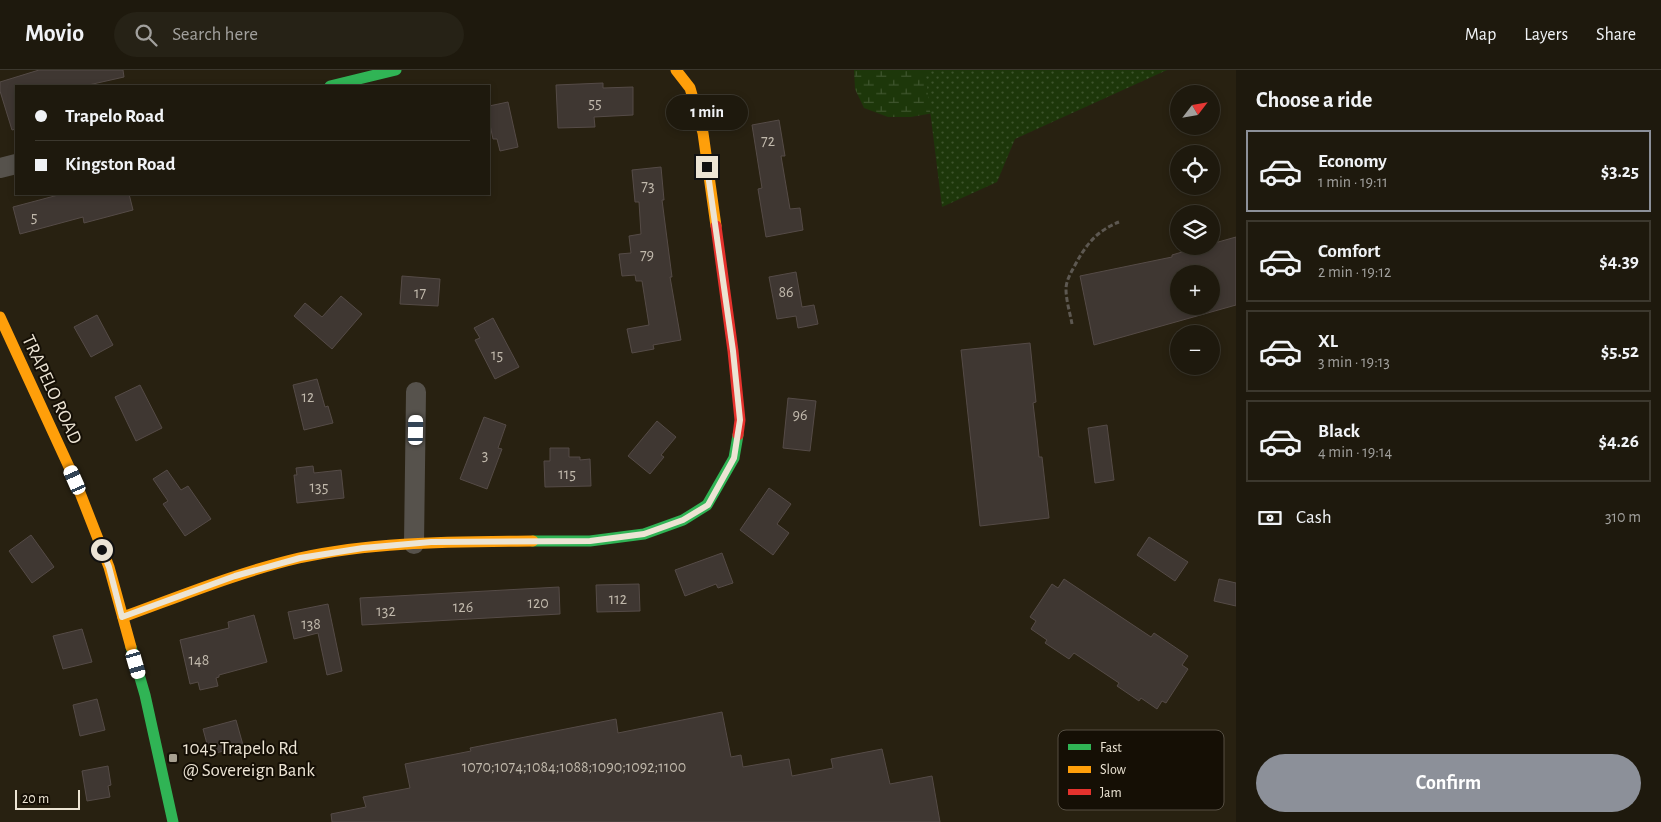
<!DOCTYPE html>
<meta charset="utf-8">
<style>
body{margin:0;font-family:"Alegreya Sans",sans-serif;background:#262216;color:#f1f3f6;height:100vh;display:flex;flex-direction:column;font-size:19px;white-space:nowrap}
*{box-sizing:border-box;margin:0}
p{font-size:16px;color:#a1a09d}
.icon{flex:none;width:28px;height:28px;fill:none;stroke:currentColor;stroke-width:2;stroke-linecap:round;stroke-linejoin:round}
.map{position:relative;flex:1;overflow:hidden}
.side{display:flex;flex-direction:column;background:#1e190d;width:425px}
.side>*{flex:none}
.top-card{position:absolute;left:15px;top:15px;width:475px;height:110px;border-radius:0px;box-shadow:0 2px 8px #0003,0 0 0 1px #3c382e;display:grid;align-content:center;height:110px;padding:0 20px;background:#1e190d}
.needle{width:32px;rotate:59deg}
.controls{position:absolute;left:1170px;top:15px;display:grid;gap:10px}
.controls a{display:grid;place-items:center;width:50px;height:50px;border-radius:50%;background:#1e190d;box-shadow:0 2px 8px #0003,0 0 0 1px #3c382e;font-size:25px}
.scale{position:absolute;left:15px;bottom:12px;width:65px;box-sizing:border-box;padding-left:5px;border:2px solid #ece4d4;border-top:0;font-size:14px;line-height:18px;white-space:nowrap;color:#ece4d4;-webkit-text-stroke:4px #150f05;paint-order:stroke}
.end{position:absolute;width:22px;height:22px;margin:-11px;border:6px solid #ece4d4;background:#111;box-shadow:0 0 0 2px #111}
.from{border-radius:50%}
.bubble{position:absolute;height:35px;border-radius:18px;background:#1e190d;box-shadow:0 2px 8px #0003,0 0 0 1px #3c382e;font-size:16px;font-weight:700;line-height:35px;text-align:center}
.car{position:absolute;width:15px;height:30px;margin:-15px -8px;border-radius:6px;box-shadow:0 0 4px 1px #0007;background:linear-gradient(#fff 24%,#345 0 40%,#fff 0 76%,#345 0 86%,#fff 0)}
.top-card b{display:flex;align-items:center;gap:18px;height:48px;font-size:19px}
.top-card b+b{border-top:1px solid #3c382e}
.top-card i{width:12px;height:12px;background:#f1f3f6}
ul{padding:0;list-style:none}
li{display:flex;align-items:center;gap:15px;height:82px;margin:0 10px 8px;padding:0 10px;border:2px solid #3c382e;border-radius:0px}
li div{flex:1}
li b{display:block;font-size:19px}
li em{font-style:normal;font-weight:700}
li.selected{border-color:#8c9099}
li>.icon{width:45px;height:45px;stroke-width:1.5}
h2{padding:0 20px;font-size:22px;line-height:60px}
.pay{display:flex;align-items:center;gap:12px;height:55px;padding:0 20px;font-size:19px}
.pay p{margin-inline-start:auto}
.action{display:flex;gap:10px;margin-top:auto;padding:10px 20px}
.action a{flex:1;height:58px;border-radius:30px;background:#8c9099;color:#fff;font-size:20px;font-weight:700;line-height:58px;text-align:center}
header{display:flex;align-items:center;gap:30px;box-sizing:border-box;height:70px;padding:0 25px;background:#1e190d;border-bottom:1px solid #3c382e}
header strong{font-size:24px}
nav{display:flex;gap:28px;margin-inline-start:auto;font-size:18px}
.search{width:350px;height:45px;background:#262216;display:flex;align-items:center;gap:12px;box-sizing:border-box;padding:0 18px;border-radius:28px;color:#a1a09d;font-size:19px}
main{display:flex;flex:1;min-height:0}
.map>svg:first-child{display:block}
.wetland{fill:url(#wetland-marsh)}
.park{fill:url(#park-dots)}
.building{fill:#3f3732;stroke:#554b47;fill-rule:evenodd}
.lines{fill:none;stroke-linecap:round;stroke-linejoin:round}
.path{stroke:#5d5851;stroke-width:3;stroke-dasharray:5 2.5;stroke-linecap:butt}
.street{stroke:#56524c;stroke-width:20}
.fast{stroke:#30b455;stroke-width:11}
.slow{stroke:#ff9f0a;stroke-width:11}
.jam{stroke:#e5322d;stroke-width:11}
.route{stroke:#ece4d4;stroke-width:6}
.poi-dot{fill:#a7a090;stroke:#150f05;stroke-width:2}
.labels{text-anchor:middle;stroke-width:4;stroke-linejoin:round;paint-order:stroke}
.number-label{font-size:16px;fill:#c1b9ac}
.street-label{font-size:19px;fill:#ece4d4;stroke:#150f05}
.poi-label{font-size:19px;fill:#ece4d4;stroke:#150f05;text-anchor:start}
.key{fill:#150f05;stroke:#564f43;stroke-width:1}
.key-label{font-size:14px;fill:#ece4d4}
</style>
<header>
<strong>Movio</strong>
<div class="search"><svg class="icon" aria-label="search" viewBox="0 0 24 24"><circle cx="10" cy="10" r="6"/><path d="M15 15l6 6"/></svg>Search here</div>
<nav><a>Map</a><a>Layers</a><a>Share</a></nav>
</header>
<main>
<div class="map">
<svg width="1236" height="752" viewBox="0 0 1236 752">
<defs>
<pattern id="wetland-marsh" width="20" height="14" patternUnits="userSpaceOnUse" patternTransform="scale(1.25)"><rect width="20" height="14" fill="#1d370a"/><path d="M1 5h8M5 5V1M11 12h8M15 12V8" fill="none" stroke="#3e542d"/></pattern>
<pattern id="park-dots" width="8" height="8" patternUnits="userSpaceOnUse" patternTransform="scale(1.25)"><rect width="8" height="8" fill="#1d370a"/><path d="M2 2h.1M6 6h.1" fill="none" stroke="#3e542d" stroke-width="1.8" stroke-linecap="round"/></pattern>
</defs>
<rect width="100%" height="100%" fill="#282111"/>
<polygon class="wetland" points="854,0 1003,0 945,41 911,47 888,47 864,38 855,19"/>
<polygon class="park" points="925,0 1167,0 1015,69 997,112 942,137"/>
<g class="building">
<polygon points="39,0 123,0 124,7 84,16 16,16 16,59 12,60 0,21 0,12"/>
<polygon points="603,13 603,18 633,17 633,45 594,47 595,57 558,58 556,15"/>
<polygon points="508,32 518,77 500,81 497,69 493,69 489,50 489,36"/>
<polygon points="779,50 785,86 781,86 790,139 800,138 803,160 766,167 758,119 762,118 752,55"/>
<polygon points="661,97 664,130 662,130 672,207 670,207 681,270 653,275 654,279 632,283 627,259 649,255 642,211 636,211 635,205 622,206 619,184 631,183 629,166 641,164 639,132 635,132 632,100"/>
<polygon points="62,124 129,124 133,140 84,153 83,147 20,164 13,137"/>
<path d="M1236,167V235L1094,275L1080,206L1172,187V185L1202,176H1211V174ZM1179,204H1211V236H1179Z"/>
<polygon points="796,202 802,237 814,235 818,254 798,258 796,246 777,249 769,207"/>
<polygon points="402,206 440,209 438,236 400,234"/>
<polygon points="341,226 362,244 332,279 294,246 305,233 322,247"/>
<polygon points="97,245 113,275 91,287 74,257"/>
<polygon points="493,248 519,297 495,309 475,270 480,268 474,258"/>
<polygon points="1030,273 1036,332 1033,333 1037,367 1039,387 1042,387 1049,448 980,456 961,280"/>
<polygon points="317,309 325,337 328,336 333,353 304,360 293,315"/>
<polygon points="140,315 162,358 136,371 115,327"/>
<polygon points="788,328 816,331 810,381 783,378"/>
<polygon points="484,347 506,355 498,378 502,379 487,419 460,409"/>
<polygon points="657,351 676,367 661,385 664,387 650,404 628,386"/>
<polygon points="1107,355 1114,410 1095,413 1088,358"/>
<polygon points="550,378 569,378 569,387 580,387 580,390 590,389 591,416 545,417 544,391 550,391"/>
<polygon points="313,396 314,403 341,400 344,428 297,433 294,405 297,405 296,398"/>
<polygon points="167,400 181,420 188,416 211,449 185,466 163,434 168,431 153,409"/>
<polygon points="769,418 791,434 777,454 789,463 773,485 740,460"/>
<polygon points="31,465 54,497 32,513 9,481"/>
<polygon points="1149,467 1188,492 1175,511 1137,485"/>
<polygon points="722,483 733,513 718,518 716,514 685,526 675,500"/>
<polygon points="1064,509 1151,567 1154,563 1188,586 1182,595 1188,599 1166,633 1162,631 1157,639 1141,628 1139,631 1117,616 1119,613 1074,583 1069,589 1045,573 1047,570 1031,559 1036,551 1030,547 1052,514 1058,518"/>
<polygon points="1219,509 1236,513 1236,536 1214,531"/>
<polygon points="639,514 640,541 597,542 596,515"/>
<polygon points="559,517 560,544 362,555 360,528"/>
<polygon points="328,534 342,601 327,605 318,563 294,569 288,542"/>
<polygon points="254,545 267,592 219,605 219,607 216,608 218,616 200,620 198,612 190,614 180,570 229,558 228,552"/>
<polygon points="82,559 92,592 63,599 53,566"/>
<polygon points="97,629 105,660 80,666 73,635"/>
<polygon points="722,642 731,687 741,685 743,697 789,689 792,706 833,698 831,689 882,679 890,714 932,706 940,752 332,752 331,744 366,737 363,727 410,718 405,694 471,681 470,678 616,649 618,663"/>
<polygon points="236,650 243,675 210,685 203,659"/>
<polygon points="108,696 111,715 108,716 110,727 87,731 82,701"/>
</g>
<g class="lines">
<path class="path" d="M1072,254C1070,243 1066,230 1066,219C1066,212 1070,204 1074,197C1085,176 1096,161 1119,152"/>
<g class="street">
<polyline points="0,98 16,94"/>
<polyline points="414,474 416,322"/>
</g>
<g class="fast">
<polyline points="330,16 396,0"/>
<polyline points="533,471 590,471 644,464 683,450 707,435 734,388 738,365"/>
<polyline points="131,577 145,625 173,752"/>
</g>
<g class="slow">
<polyline points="676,0 690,18 703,63 716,156"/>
<polyline points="0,247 75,410 109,497 131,577"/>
<path d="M123,547C181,526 239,502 299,488C376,471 455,472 533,471"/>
</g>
<polyline class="jam" points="716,156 733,281 740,350 738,365"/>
</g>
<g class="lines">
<polyline class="route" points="102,480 109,497 122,547 235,506 300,488 363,478 431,472 590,471 644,464 683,450 708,435 734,388 740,350 733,281 707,97"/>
</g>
<rect class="poi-dot" x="168" y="683" width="10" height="10" rx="2.5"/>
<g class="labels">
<g class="number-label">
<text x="595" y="38">55</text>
<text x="768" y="76">72</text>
<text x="648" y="121">73</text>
<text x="34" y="152">5</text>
<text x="647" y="190">79</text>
<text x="786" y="227">86</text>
<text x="420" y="228">17</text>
<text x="497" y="290">15</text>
<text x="308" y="332">12</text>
<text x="800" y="350">96</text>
<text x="485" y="390">3</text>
<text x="567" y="409">115</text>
<text x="319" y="422">135</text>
<text x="618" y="534">112</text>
<text x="538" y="538">120</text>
<text x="463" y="542">126</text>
<text x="386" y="546">132</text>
<text x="311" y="559">138</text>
<text x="199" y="595">148</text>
<text x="574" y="702">1070;1074;1084;1088;1090;1092;1100</text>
</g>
<g class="street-label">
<text transform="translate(53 319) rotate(65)" y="7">TRAPELO ROAD</text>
</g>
<g class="poi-label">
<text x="183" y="684">1045 Trapelo Rd<tspan x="183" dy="22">@ Sovereign Bank</tspan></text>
</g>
</g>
<rect x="1058" y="660" width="166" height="80" rx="8" class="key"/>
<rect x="1068" y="674" width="23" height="6" fill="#30b455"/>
<rect x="1068" y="696" width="23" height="7" fill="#ff9f0a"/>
<rect x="1068" y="719" width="23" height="6" fill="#e5322d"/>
<g class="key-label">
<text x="1100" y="682">Fast</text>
<text x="1100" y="704">Slow</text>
<text x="1100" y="727">Jam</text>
</g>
</svg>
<div class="controls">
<a><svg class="needle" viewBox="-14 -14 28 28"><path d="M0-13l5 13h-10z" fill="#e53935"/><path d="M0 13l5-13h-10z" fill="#a1a09d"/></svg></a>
<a><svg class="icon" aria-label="locate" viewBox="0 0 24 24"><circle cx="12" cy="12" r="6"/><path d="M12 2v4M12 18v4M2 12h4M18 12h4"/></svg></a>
<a><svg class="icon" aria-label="layers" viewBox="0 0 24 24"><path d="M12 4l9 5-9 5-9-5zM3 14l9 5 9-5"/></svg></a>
<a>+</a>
<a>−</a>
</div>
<div class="scale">20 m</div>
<i class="end from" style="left:102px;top:480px"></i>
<i class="end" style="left:707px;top:97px"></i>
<div class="bubble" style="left:666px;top:25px;width:82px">1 min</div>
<i class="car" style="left:416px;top:360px;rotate:1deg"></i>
<i class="car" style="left:75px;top:410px;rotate:336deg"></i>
<i class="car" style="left:136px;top:594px;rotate:164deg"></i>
<div class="top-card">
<b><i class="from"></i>Trapelo Road</b>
<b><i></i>Kingston Road</b>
</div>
</div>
<section class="side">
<h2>Choose a ride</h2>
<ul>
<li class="selected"><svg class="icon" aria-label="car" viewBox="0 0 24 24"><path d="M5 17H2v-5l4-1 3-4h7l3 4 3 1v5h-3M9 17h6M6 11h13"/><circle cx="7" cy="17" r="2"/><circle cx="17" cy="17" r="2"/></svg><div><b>Economy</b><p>1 min · 19:11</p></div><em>$3.25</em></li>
<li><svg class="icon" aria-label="car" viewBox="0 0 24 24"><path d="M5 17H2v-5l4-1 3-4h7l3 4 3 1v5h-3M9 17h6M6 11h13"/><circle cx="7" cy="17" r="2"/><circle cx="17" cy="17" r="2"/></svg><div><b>Comfort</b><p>2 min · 19:12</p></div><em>$4.39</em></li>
<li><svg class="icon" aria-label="car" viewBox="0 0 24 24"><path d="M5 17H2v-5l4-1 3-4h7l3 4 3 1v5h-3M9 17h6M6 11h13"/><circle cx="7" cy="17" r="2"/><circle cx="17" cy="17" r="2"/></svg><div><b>XL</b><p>3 min · 19:13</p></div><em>$5.52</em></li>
<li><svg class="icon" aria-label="car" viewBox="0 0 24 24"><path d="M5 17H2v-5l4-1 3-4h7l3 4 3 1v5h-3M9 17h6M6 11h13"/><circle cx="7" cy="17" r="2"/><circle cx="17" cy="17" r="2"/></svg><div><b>Black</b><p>4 min · 19:14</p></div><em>$4.26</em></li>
</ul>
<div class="pay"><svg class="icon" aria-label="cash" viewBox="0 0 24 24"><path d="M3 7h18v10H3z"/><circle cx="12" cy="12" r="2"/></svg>Cash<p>310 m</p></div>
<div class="action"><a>Confirm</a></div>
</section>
</main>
